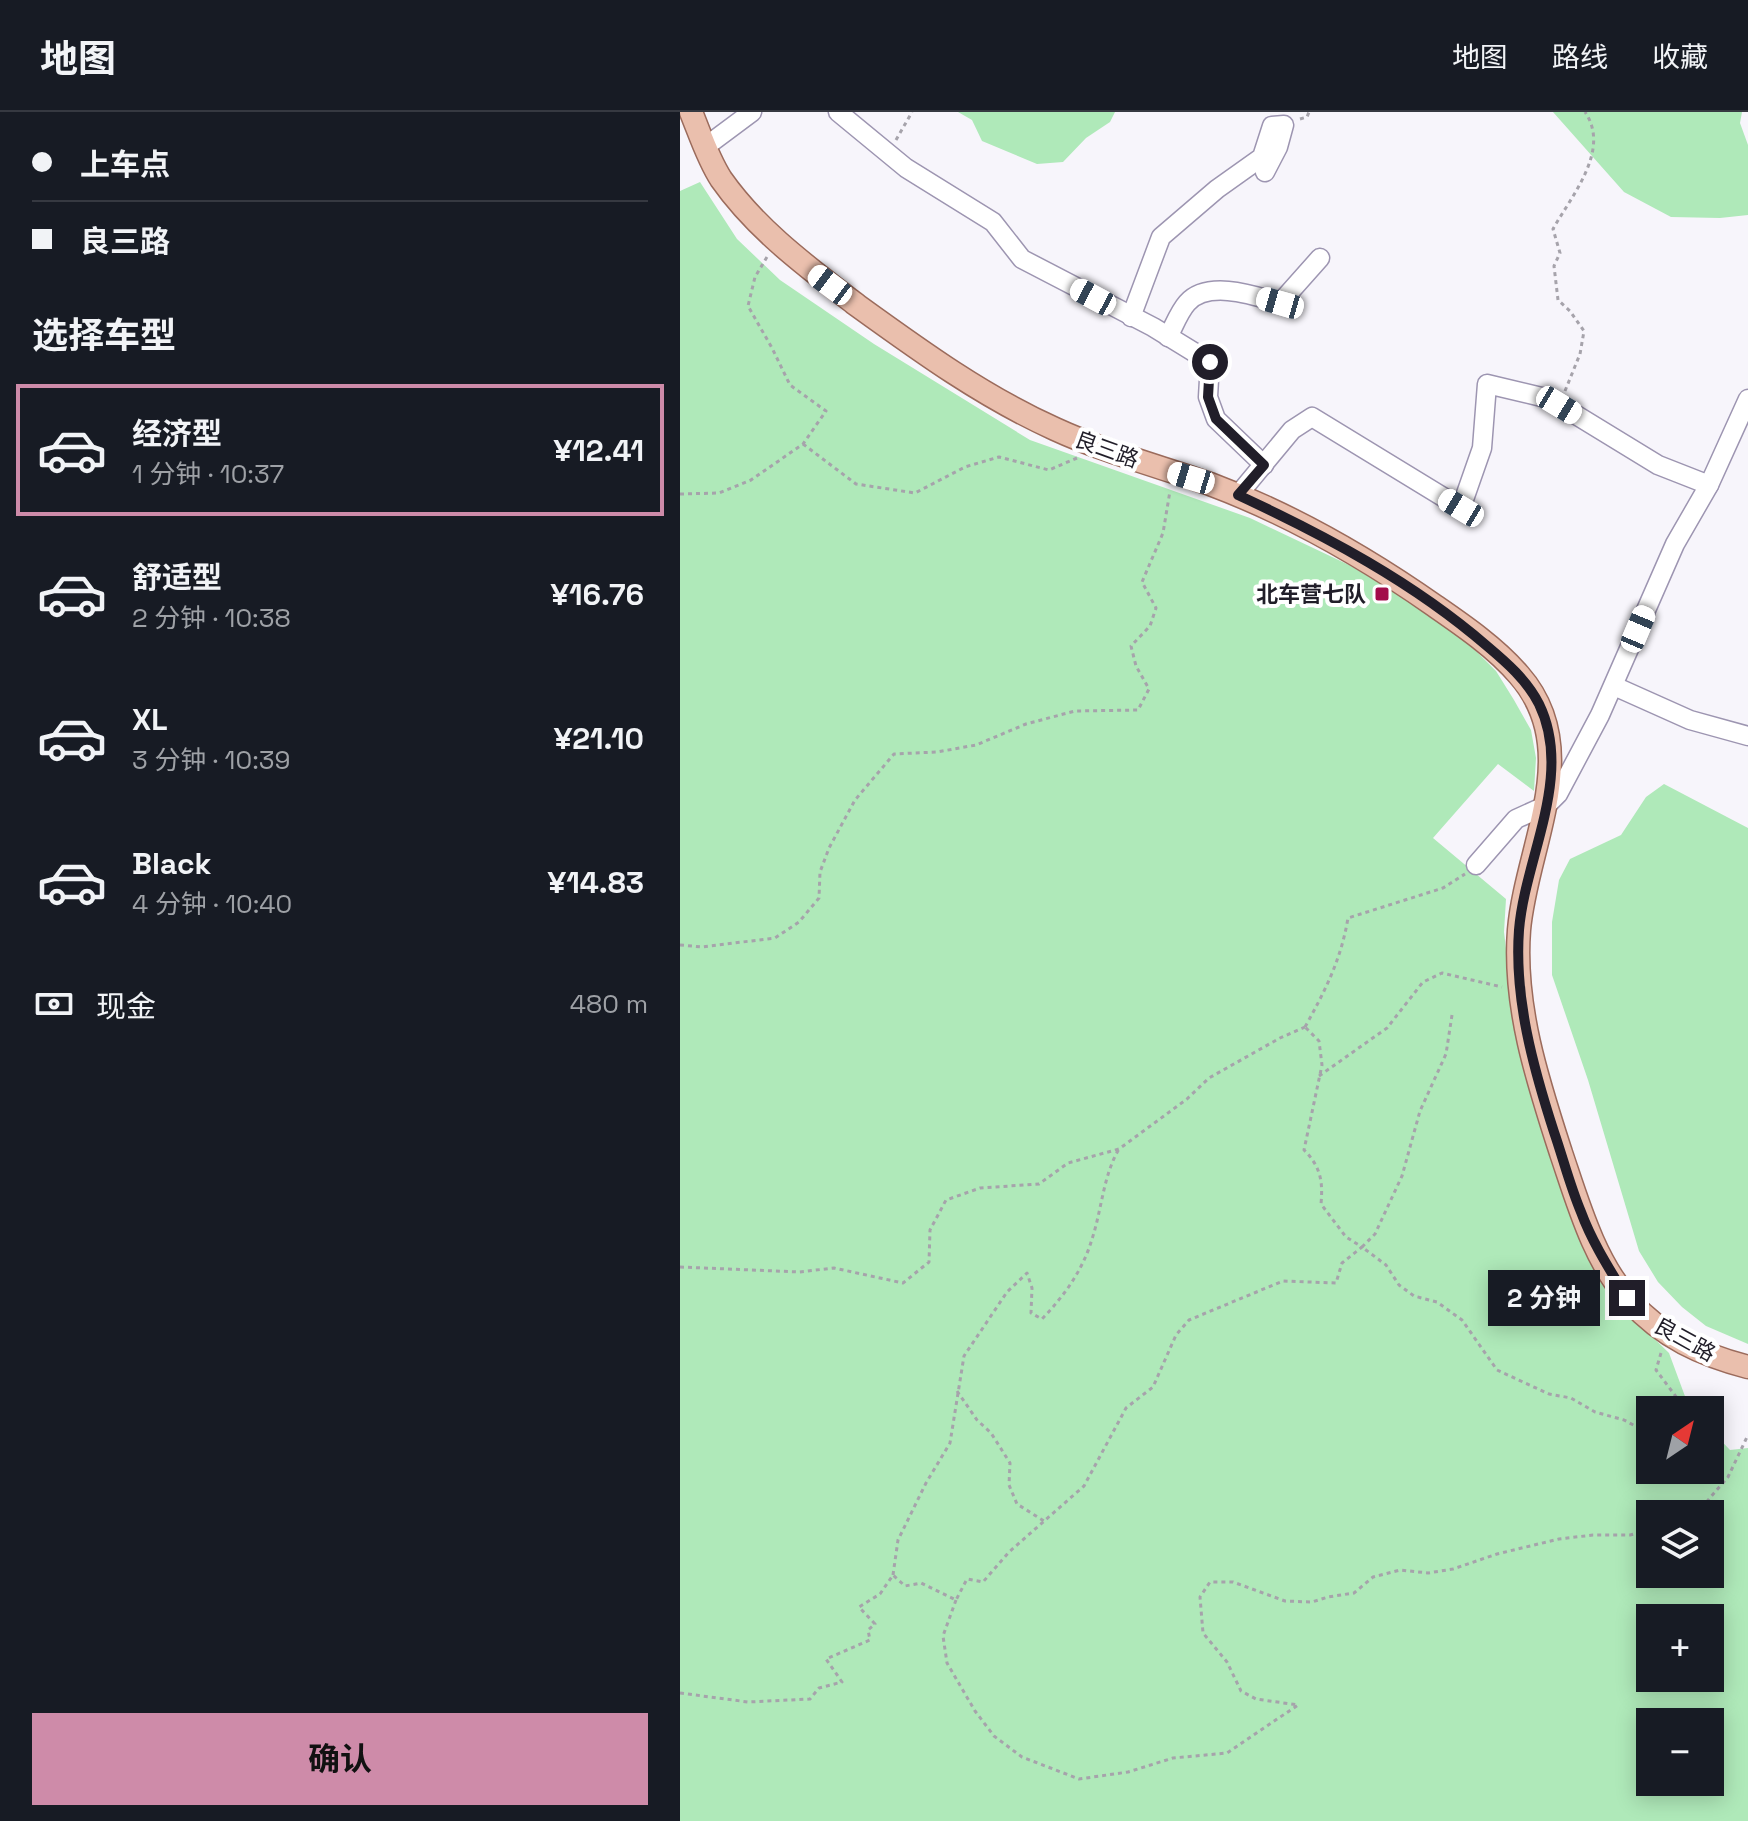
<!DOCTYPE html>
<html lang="zh">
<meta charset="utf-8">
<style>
body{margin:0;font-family:"Space Grotesk","Noto Sans SC",sans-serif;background:#20242c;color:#f1f3f6;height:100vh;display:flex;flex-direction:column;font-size:30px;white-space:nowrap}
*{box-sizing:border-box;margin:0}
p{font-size:26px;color:#9ea1a6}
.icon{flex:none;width:44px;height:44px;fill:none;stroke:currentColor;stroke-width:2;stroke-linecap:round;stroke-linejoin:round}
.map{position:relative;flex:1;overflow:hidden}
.side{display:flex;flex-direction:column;background:#171b24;width:680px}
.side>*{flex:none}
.guide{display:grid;align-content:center;height:176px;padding:0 32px;background:#171b24}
.needle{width:52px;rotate:35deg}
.controls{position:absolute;left:956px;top:1284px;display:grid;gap:16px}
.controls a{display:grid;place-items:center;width:88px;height:88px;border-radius:0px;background:#171b24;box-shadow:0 4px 20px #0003;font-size:40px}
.end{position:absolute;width:36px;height:36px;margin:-18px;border:10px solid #211e29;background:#fff;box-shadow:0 0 0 4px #fff}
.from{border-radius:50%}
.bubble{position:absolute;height:56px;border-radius:0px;background:#171b24;box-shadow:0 4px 20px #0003;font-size:26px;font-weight:700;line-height:56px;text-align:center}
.car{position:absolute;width:24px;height:48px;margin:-24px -12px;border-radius:10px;box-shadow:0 0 6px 2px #0007;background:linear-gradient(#fff 24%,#345 0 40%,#fff 0 76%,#345 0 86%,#fff 0)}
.guide b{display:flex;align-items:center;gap:28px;height:76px;font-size:30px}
.guide b+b{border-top:2px solid #363941}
.guide i{width:20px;height:20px;background:#f1f3f6}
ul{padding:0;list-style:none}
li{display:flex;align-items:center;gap:24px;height:132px;margin:0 16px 12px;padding:0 16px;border:4px solid transparent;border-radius:0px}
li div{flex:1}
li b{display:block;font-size:30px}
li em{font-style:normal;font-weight:700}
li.active{border-color:#ce8ba9}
li>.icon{width:72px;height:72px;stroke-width:1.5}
h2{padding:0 32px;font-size:36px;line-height:96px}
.pay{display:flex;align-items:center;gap:20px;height:88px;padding:0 32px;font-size:30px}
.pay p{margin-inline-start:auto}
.button{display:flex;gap:16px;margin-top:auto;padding:16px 32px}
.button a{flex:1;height:92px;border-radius:0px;background:#ce8ba9;color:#111;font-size:32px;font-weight:700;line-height:92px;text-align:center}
header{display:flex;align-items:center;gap:48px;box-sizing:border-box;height:112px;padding:0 40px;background:#171b24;border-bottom:2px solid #363941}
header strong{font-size:38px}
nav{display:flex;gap:44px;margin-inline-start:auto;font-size:28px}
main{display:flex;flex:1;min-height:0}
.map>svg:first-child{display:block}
.green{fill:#afe9b9;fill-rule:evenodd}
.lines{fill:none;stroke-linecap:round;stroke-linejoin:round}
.minor-casing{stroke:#9d95b1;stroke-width:21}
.major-casing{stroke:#9b6b5c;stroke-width:25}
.path{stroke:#a6a3ab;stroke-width:3;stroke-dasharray:4 4;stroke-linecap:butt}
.minor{stroke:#fff;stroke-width:18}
.major{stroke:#eabfad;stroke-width:22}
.route{stroke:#211e29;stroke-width:10}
.poi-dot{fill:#a30c4a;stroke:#fff;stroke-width:3}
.labels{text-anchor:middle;stroke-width:8;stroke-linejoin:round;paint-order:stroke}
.street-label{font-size:22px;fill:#211e29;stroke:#fff}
.poi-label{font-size:22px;font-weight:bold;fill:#211e29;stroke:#fff;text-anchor:end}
</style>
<header>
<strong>地图</strong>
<nav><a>地图</a><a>路线</a><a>收藏</a></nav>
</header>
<main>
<section class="side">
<div class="guide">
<b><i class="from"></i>上车点</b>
<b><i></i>良三路</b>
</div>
<h2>选择车型</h2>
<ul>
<li class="active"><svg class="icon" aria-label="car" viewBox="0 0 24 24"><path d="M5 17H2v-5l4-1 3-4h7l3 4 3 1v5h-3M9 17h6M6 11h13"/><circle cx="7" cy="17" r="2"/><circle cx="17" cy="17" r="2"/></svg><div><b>经济型</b><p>1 分钟 · 10:37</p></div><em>¥12.41</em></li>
<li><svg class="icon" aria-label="car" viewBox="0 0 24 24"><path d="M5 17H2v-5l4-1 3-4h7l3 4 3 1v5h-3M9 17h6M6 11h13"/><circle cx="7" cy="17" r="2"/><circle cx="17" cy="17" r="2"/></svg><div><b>舒适型</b><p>2 分钟 · 10:38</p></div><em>¥16.76</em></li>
<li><svg class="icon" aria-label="car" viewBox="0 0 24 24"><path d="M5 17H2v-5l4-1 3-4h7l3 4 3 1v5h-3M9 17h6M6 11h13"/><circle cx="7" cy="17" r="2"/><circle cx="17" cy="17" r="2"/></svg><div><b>XL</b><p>3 分钟 · 10:39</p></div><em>¥21.10</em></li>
<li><svg class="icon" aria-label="car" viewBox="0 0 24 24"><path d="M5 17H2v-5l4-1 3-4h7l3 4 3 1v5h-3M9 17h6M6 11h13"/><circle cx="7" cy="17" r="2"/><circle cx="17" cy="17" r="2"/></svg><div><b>Black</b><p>4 分钟 · 10:40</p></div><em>¥14.83</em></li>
</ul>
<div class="pay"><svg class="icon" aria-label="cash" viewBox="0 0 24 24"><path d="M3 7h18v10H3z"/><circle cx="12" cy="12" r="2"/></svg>现金<p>480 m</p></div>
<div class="button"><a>确认</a></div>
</section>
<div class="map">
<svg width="1068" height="1709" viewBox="0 0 1068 1709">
<rect width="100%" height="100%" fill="#f7f5fb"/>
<g class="green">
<polygon points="278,0 435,0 430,10 406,26 383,50 357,52 302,29 292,8"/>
<polygon points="873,0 1062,0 1060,11 1068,33 1068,103 1040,106 991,105 944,80"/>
<path d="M20,70L57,127L100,168L194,232L350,328L570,406L669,453L722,484L763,513L792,535L816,559L834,588L851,618L856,646L854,679L818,652L753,726L826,787L824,820L832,886L948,1201L989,1241L1006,1287L1014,1298H970V1358H1030V1317L1050,1338L1068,1336V1709H0V79ZM970,1402H1030V1462H970ZM970,1506H1030V1566H970ZM970,1610H1030V1670H970Z"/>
<polygon points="984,672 1068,716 1068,1232 1026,1214 1002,1195 978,1170 959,1139 908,968 872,863 872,810 879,768 890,747 941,723 966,685"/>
</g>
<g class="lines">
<defs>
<g id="minor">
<polyline points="158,0 226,56 313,110 342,147 473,215 530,250 528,285 536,307 584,353"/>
<polyline points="25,35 72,0"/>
<polyline points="451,205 481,125 537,77 582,45 592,14 604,13 598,35 585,60"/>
<path d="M488,225C494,214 499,200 507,191C528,167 576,184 600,191L640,146"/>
<polyline points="1029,373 1068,287"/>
<polyline points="558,383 612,318 632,305 781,396 802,336 807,272 870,287 978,353 1029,373 995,432 920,603 878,682 867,693 836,707 796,753"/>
<polyline points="934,574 1010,608 1068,624"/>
</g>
<path id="major" d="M11,0C20,22 28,47 41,67C76,117 126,154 174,191C239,238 302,284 375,317C425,340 478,354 530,372C610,402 685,445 755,494C784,514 816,536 839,563C905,638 846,734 839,818C833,894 858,970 881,1041C898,1091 914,1149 950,1189C982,1225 1022,1243 1068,1255"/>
</defs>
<use href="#minor" class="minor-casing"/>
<use href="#major" class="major-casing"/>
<g class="path">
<polyline points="620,7 627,5 629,0"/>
<polyline points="216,28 232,0"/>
<path d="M885,279L900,242L904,219L890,199L878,188L874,154L880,141L873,117C892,83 931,38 905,0"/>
<polyline points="123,332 176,372 235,381 285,355 319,345 369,358 397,346"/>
<polyline points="0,382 39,381 71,368 123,332 146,299 110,273 92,236 68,194 75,165 87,145"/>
<polyline points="0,833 22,835 95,826 119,810 139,786 140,760 149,736 175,688 214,642 257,640 296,633 346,612 395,599 458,598 469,577 456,554 451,534 470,514 476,496 462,470 483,421 490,379"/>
<polyline points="772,903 766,942 740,999 722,1064 695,1122 682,1135 706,1153 719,1173 734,1184 757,1190 782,1208 817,1258 869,1282 891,1286 915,1300 944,1308 970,1322"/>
<path d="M625,915C645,879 661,848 668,806L763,776L785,762"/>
<polyline points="639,964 707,916 743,870 762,861 822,875"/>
<polyline points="0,1155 119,1160 154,1156 223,1171 249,1150 250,1118 266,1088 300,1076 359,1072 388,1051 439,1037 507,987 529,966 600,926 625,915"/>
<polyline points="981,1241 976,1258 1006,1298"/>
<polyline points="277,1279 297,1308 311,1321 330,1351 329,1373 337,1392 364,1409"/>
<polyline points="1016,1402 1048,1365 1068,1323"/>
<path d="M213,1463L218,1428L246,1371L270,1331L284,1244L327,1180L347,1161L352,1176L351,1201L362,1207C384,1184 403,1158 412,1127C422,1097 423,1064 439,1037"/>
<polyline points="276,1488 263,1524 267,1551 295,1599 314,1624 342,1645 399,1667 448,1660 493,1646 547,1641 618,1593 576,1587 561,1579 547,1550 523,1521 520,1485 530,1470 553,1470 605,1489 632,1490 648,1485 674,1481 693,1465 720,1458 748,1461 773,1457 817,1442 879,1427 913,1423 950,1423 970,1418"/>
<path d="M0,1581L68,1590L130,1587L139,1576L162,1570L146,1547L190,1528L188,1518L195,1512L179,1495L200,1482L213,1463L225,1474L241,1471L276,1488L287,1467L303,1470L329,1440L404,1374L446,1296L473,1275L496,1223L509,1208L603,1169L656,1171L662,1151L682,1135L666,1125L641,1092C643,1070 641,1055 624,1038L642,953L639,929L625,915"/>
</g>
<use href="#minor" class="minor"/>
<use href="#major" class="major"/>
</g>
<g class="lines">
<path class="route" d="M530,250L528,285L536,307L584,353L558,383C646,424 733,470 807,534C826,550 847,568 859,592C894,664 845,745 839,818C834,886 853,955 874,1020C883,1046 890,1074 901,1100C912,1130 930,1158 947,1186"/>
</g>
<rect class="poi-dot" x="694" y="474" width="16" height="16" rx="4"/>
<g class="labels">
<g class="street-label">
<text transform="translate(427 337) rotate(20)" y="8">良三路</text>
<text transform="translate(1005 1227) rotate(29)" y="8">良三路</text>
</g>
<g class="poi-label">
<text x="686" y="490">北车营七队</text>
</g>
</g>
</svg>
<div class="controls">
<a><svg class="needle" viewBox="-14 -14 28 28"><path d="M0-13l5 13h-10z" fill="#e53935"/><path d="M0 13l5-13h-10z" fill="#9ea1a6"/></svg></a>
<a><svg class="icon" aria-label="layers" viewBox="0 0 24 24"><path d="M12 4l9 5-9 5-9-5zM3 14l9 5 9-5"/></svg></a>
<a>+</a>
<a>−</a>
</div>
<i class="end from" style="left:530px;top:250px"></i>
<i class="end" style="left:947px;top:1186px"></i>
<div class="bubble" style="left:808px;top:1158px;width:112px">2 分钟</div>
<i class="car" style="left:150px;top:173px;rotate:307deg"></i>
<i class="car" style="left:413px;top:185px;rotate:298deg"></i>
<i class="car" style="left:600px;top:191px;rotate:286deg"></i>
<i class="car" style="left:879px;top:293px;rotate:121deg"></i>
<i class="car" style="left:511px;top:366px;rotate:287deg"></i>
<i class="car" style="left:781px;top:396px;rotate:301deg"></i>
<i class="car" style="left:958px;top:517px;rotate:23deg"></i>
</div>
</main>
